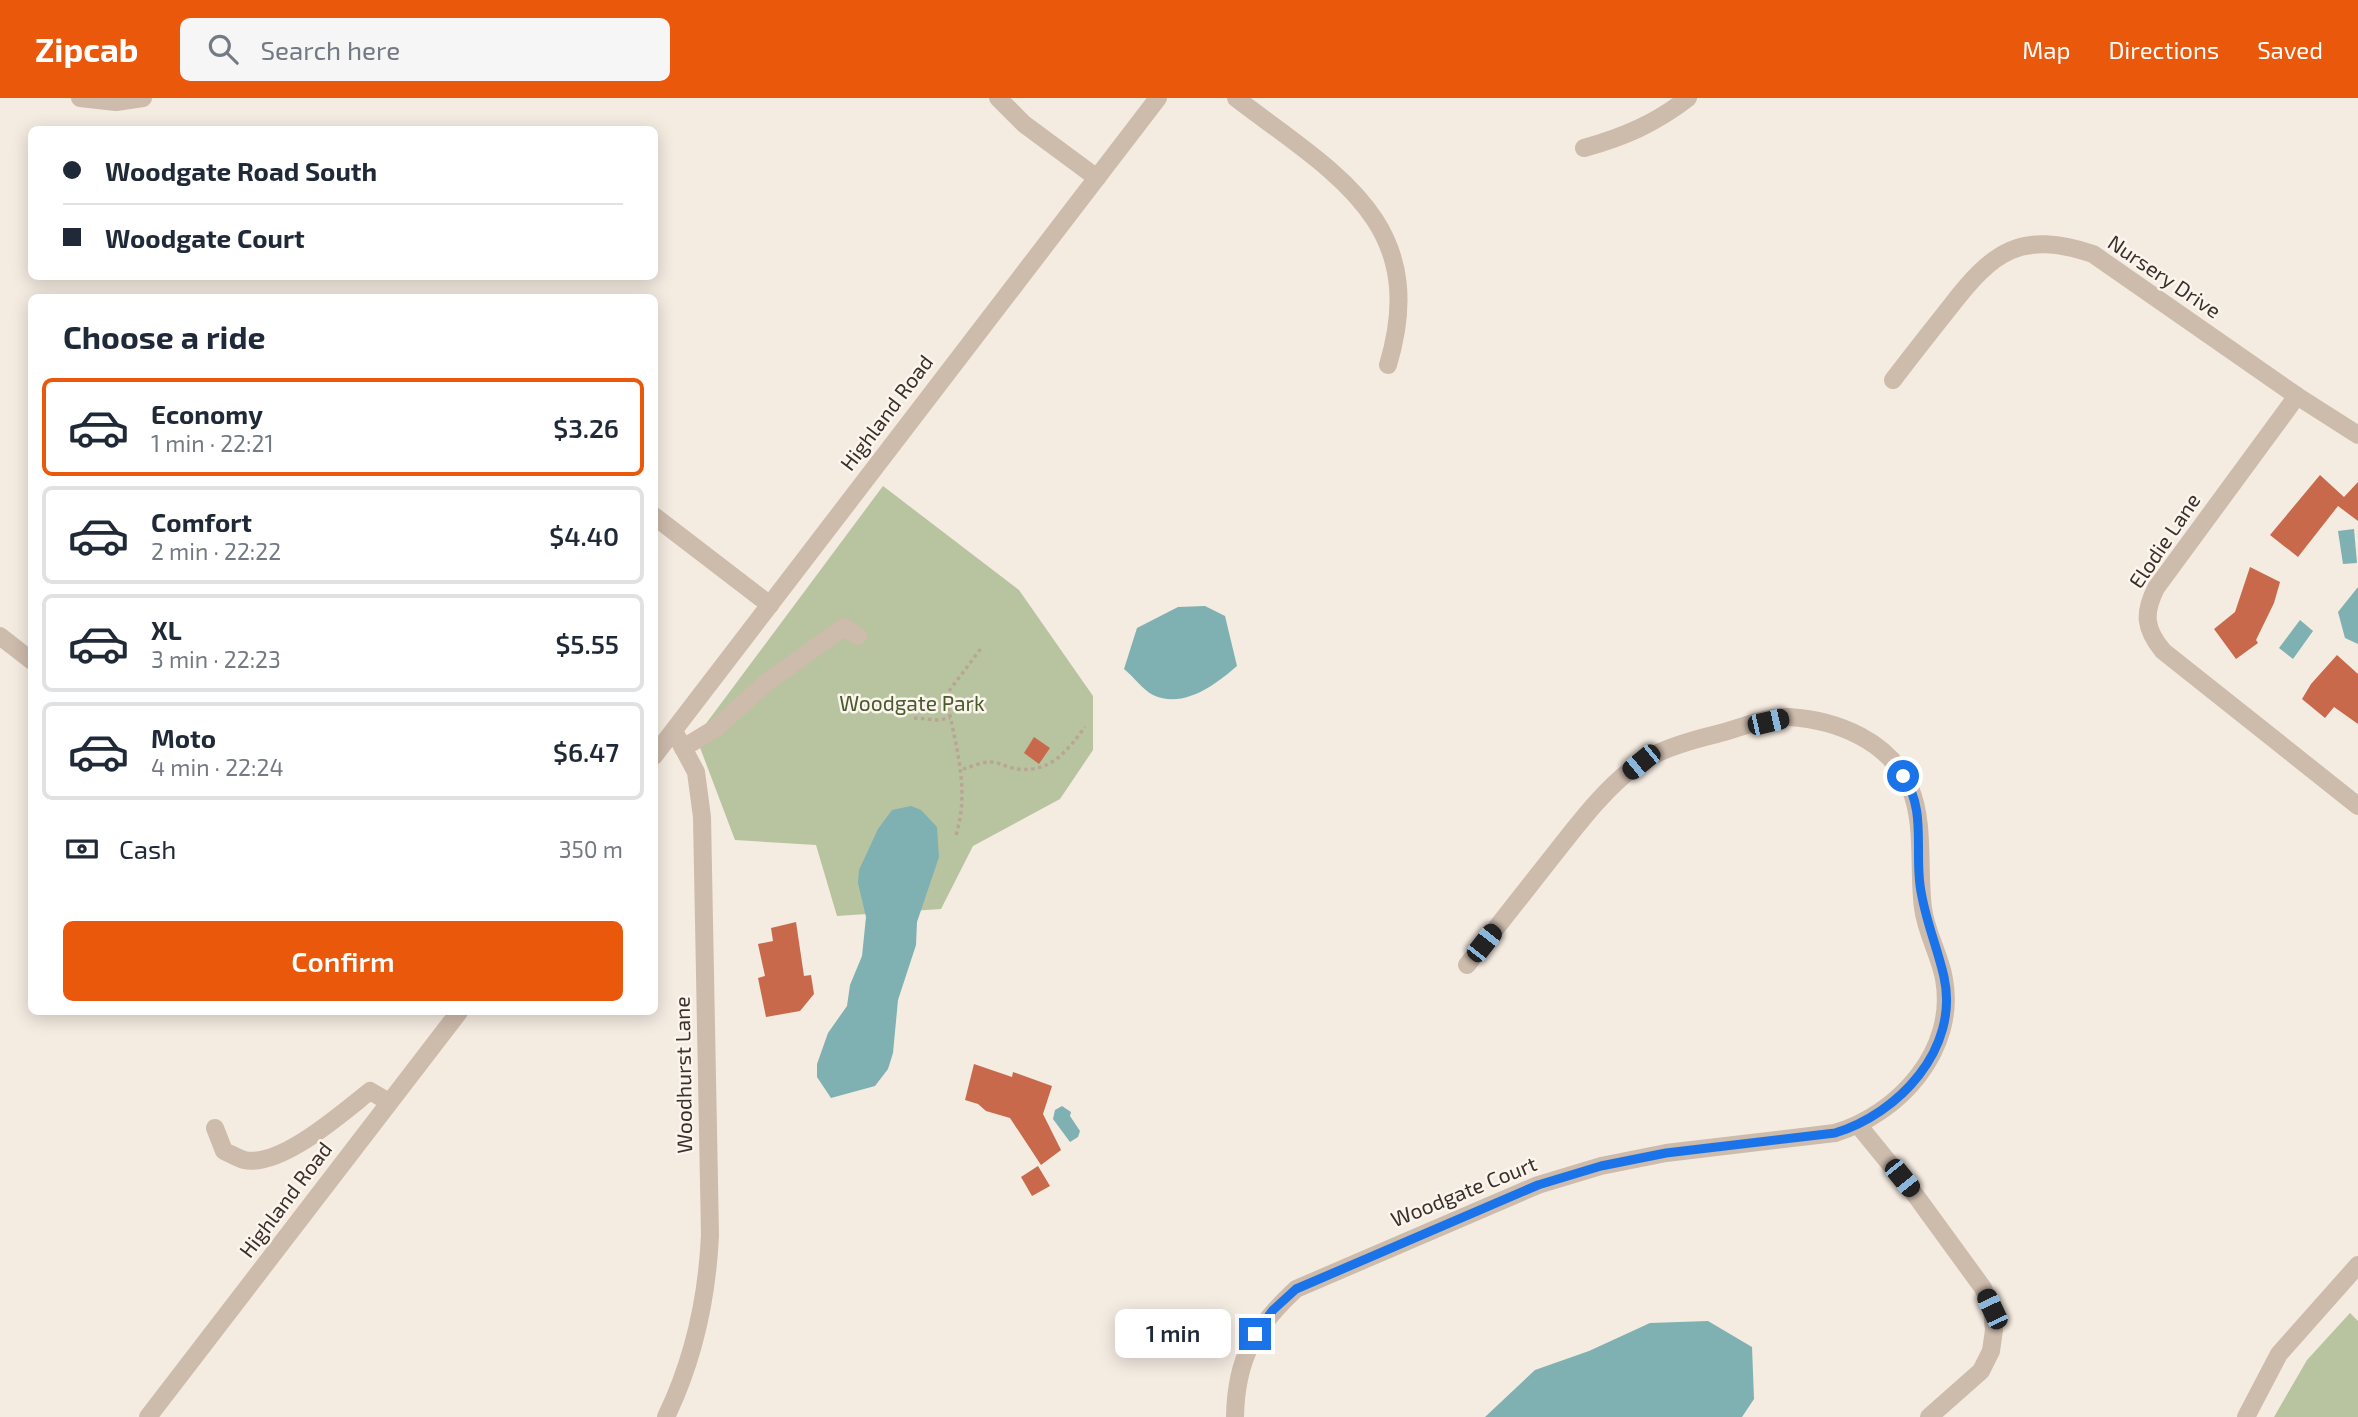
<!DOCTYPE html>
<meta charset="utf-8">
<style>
body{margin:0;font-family:"Exo 2",sans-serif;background:#f6f6f7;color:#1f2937;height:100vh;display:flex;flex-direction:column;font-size:26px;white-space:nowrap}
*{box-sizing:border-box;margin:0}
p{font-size:23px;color:#747a83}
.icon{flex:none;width:38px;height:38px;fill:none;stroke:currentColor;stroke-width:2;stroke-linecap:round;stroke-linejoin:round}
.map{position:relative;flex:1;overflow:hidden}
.details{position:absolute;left:28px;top:196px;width:630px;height:721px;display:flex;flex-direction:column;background:#fff;border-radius:10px;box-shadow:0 4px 18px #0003}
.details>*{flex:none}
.hud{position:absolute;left:28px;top:28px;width:630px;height:154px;border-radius:10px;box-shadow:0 4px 18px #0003;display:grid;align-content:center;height:154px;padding:0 35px;background:#fff}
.end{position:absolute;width:32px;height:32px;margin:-16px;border:9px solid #1a73e8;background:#fff;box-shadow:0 0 0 4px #fff}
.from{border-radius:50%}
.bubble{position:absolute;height:49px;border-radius:10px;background:#fff;box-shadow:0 4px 18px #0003;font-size:23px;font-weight:600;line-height:49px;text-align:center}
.car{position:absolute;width:21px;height:42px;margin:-21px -10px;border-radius:9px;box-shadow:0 0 5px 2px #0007;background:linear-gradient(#222 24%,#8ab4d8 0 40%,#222 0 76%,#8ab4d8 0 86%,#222 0)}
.hud b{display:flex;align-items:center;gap:24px;height:66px;font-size:26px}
.hud b+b{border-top:2px solid #e0e1e3}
.hud i{width:18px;height:18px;background:#1f2937}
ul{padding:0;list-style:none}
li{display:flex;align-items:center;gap:21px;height:98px;margin:0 14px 10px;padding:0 21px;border:4px solid #e0e1e3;border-radius:10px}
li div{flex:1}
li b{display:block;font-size:26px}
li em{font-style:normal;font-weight:600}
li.current{border-color:#ea580c}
li>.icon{width:63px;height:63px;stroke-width:1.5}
h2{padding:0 35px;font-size:32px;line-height:84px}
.pay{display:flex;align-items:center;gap:18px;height:77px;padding:0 35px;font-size:26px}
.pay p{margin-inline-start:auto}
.cta{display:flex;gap:14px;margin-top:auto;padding:14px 35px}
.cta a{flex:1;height:80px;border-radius:10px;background:#ea580c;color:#fff;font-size:28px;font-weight:600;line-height:80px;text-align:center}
header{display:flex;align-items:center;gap:42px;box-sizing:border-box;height:98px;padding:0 35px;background:#ea580c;color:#fff}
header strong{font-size:33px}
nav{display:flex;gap:38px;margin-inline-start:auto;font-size:24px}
.search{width:490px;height:63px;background:#f6f6f7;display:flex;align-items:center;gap:18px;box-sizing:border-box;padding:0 24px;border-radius:10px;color:#747a83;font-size:26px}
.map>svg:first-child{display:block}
.green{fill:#b8c4a0}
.water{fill:#7fb0b2}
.building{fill:#c8694b}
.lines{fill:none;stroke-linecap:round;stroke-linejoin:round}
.path{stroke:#b9a596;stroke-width:3.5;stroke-dasharray:3.5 3.5;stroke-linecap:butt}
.minor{stroke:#cdbbac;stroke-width:18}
.route{stroke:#1a73e8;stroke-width:9}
.labels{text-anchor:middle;stroke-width:5;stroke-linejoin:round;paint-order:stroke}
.street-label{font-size:21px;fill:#3b302b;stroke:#fbf5ee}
.park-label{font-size:21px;fill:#4a5a2e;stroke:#fbf5ee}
</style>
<header>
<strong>Zipcab</strong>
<div class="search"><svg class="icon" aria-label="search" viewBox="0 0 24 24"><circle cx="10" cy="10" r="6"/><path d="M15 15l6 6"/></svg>Search here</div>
<nav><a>Map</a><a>Directions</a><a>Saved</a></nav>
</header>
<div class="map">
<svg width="2358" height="1319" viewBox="0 0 2358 1319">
<rect width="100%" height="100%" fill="#f4ebe1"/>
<g class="green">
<polygon points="883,388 1019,492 1093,598 1093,652 1060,701 973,748 941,811 837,818 816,747 735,742 696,639"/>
<polygon points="2350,1215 2358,1223 2358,1319 2274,1319 2307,1262"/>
</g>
<g class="water">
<polygon points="2354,431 2357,465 2343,466 2338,433"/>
<polygon points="2358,489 2358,546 2345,540 2338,514"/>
<path d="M1205,508L1225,518L1237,568C1215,587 1184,611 1153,597C1143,592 1133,578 1124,571L1137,530L1178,509Z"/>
<polygon points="2300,522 2313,533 2293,561 2279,550"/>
<polygon points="911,708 921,712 937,729 939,759 917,824 916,847 898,902 893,955 888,971 875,988 831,1000 817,979 817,966 828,935 847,908 850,887 862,858 866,819 858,785 859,772 878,731 892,712"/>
<polygon points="1062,1008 1071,1014 1070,1018 1080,1033 1078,1039 1070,1044 1053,1021 1055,1012"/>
<polygon points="1708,1223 1752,1249 1754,1301 1742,1319 1485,1319 1535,1272 1589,1253 1650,1225"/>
</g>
<g class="building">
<polygon points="2320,377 2344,399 2358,384 2358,423 2338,408 2298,459 2270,437"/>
<polygon points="2250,469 2280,484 2274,505 2256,542 2258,545 2236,561 2214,531 2235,514"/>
<polygon points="2337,557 2358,576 2358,626 2334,609 2325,620 2302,601 2311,586"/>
<polygon points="1034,639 1050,650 1039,666 1024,655"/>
<polygon points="796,824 804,878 811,877 814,896 800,913 766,919 758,880 765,878 758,846 773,843 771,830"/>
<polygon points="974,966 1012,979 1013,974 1052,988 1043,1016 1061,1052 1041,1067 1010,1020 986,1013 978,1006 965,1002"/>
<polygon points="1038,1068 1050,1088 1032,1098 1021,1079"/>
</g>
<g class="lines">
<g class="path">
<polyline points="914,620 938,622 950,620"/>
<path d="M963,671C971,669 981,664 990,664C1000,664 1008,670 1017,671C1051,675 1067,653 1085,629"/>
<path d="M956,737C971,689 954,644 946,597L982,549"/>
</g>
<g class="minor">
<polyline points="80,0 116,4 143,0"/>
<polyline points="998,0 1024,26 1097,80"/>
<path d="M1236,0C1335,76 1431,124 1388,267"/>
<path d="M1584,50C1624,39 1656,25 1688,0"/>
<path d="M1893,282C1912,257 1931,233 1950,209C1993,153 2021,132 2093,156L2297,298L2358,337"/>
<path d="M2297,298L2156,490C2143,516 2145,531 2163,553L2358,708"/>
<polyline points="654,418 770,507"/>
<polyline points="0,538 32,563"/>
<polyline points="683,650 716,630 766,585 844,529 858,538"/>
<polyline points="654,658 1158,0"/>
<polyline points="1859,1028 1916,1098 1983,1190 1992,1211 1994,1232 1991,1253 1981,1273 1929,1319"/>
<path d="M215,1030L224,1053C231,1056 238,1060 244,1062C281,1070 343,1014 370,993L389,1004"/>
<polyline points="148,1319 459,914"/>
<path d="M666,1319C694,1261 707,1202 710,1137L702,719L696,674L674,633"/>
<path d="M1235,1319C1236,1261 1254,1230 1296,1191L1538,1087L1601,1068L1666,1055L1835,1035C1899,1016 1957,952 1944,881C1940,857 1926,835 1923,810C1918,772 1925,725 1910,690C1890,643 1837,622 1789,619C1767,618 1738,631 1717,636C1692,642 1659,651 1638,666C1603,692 1579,725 1552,759C1524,795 1495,831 1467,867"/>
<polyline points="2246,1319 2279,1256 2358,1167"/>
</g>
</g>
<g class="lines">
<path class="route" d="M1255,1236L1273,1212L1296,1191L1538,1087L1601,1068L1666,1055L1835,1035C1898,1016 1960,951 1944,879C1937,848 1924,819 1920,787C1915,750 1926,710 1903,678"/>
</g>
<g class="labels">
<g class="street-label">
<text transform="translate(2164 179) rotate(34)" y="7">Nursery Drive</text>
<text transform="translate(887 315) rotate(-53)" y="7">Highland Road</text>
<text transform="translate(2165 443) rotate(-56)" y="7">Elodie Lane</text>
<text transform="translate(684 977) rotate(-91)" y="7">Woodhurst Lane</text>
<text transform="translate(1464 1094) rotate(-22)" y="7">Woodgate Court</text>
<text transform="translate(286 1102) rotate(-53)" y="7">Highland Road</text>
</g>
<g class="park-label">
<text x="912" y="613">Woodgate Park</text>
</g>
</g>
</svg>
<i class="end from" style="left:1903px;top:678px"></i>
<i class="end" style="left:1255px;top:1236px"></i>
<div class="bubble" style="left:1115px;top:1211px;width:116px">1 min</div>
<i class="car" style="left:1768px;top:624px;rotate:77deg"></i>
<i class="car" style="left:1641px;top:664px;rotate:231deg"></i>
<i class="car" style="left:1484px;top:845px;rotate:38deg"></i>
<i class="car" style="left:1902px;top:1080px;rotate:141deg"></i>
<i class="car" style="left:1992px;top:1211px;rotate:335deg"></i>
<div class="hud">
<b><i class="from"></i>Woodgate Road South</b>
<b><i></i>Woodgate Court</b>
</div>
<section class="details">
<h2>Choose a ride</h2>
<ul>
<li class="current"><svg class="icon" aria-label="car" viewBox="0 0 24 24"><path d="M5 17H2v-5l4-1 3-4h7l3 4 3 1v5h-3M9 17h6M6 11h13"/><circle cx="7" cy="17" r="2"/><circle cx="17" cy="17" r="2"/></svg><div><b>Economy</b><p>1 min · 22:21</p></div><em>$3.26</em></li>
<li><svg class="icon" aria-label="car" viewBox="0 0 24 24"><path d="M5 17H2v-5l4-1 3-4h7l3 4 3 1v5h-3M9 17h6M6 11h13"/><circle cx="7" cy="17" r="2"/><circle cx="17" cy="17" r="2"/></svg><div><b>Comfort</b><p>2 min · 22:22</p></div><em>$4.40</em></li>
<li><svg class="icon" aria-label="car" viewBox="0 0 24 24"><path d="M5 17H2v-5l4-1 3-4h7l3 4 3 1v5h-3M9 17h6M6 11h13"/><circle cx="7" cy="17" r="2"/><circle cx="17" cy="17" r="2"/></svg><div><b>XL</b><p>3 min · 22:23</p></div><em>$5.55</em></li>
<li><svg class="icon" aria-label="car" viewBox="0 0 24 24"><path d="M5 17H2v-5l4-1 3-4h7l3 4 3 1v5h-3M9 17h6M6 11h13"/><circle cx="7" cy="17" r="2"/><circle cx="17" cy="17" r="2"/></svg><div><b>Moto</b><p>4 min · 22:24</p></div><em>$6.47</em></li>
</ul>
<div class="pay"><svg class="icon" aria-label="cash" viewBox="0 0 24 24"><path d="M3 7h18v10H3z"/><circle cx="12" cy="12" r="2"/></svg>Cash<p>350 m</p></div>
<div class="cta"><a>Confirm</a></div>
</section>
</div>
